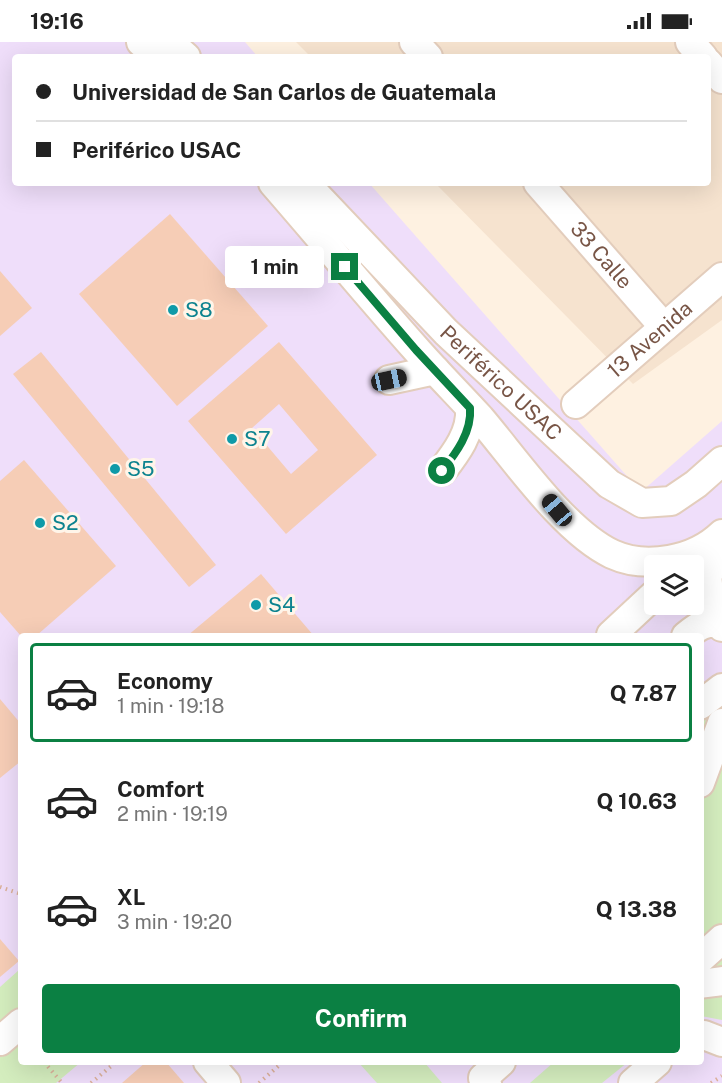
<!DOCTYPE html>
<meta charset="utf-8">
<style>
body{margin:0;font-family:"Public Sans",sans-serif;background:#f2f2f2;color:#222;height:100vh;display:flex;flex-direction:column;font-size:22px;white-space:nowrap}
*{box-sizing:border-box;margin:0}
p{font-size:20px;color:#767676}
.icon{flex:none;width:33px;height:33px;fill:none;stroke:currentColor;stroke-width:2;stroke-linecap:round;stroke-linejoin:round}
.map{position:relative;flex:1;overflow:hidden}
.panel{position:absolute;left:18px;top:591px;width:686px;height:432px;display:flex;flex-direction:column;background:#fff;border-radius:6px;box-shadow:0 6px 24px #0002}
.panel>*{flex:none}
.guide{position:absolute;left:12px;top:12px;width:699px;height:132px;border-radius:6px;box-shadow:0 6px 24px #0002;display:grid;align-content:center;height:132px;padding:0 24px;background:#fff}
.controls{position:absolute;left:644px;top:513px;display:grid;gap:12px}
.controls a{display:grid;place-items:center;width:60px;height:60px;border-radius:6px;background:#fff;box-shadow:0 6px 24px #0002;font-size:30px}
.end{position:absolute;width:27px;height:27px;margin:-14px;border:8px solid #0b8043;background:#fff;box-shadow:0 0 0 3px #fff}
.from{border-radius:50%}
.bubble{position:absolute;height:42px;border-radius:6px;background:#fff;box-shadow:0 6px 24px #0002;font-size:20px;font-weight:700;line-height:42px;text-align:center}
.car{position:absolute;width:18px;height:36px;margin:-18px -9px;border-radius:8px;box-shadow:0 0 4px 2px #0007;background:linear-gradient(#222 24%,#8ab4d8 0 40%,#222 0 76%,#8ab4d8 0 86%,#222 0)}
.guide b{display:flex;align-items:center;gap:21px;height:57px;font-size:22px}
.guide b+b{border-top:2px solid #e0e0e0}
.guide i{width:15px;height:15px;background:#222}
ul{padding:10px 0 0;list-style:none}
li{display:flex;align-items:center;gap:18px;height:99px;margin:0 12px 9px;padding:0 12px;border:3px solid transparent;border-radius:6px}
li div{flex:1}
li b{display:block;font-size:22px}
li em{font-style:normal;font-weight:700}
li.active{border-color:#0b8043}
li>.icon{width:54px;height:54px;stroke-width:1.5}
.action{display:flex;gap:12px;margin-top:auto;padding:12px 24px}
.action a{flex:1;height:69px;border-radius:6px;background:#0b8043;color:#fff;font-size:24px;font-weight:700;line-height:69px;text-align:center}
.status{display:flex;justify-content:space-between;align-items:center;height:42px;padding:0 30px;background:#fff;direction:ltr}
.status svg{height:16px;fill:currentColor}
.map>svg:first-child{display:block}
.residential{fill:#f6e3cf}
.education{fill:#efdefa;fill-rule:evenodd}
.green{fill:#d4edbe}
.building{fill:#f6cdb6;fill-rule:evenodd}
.lines{fill:none;stroke-linecap:round;stroke-linejoin:round}
.minor-casing{stroke:#e3cdbc;stroke-width:32}
.path{stroke:#dbb099;stroke-width:4;stroke-dasharray:1.5 4.5;stroke-linecap:butt}
.minor{stroke:#fff;stroke-width:28}
.route{stroke:#0b8043;stroke-width:8}
.culture-dot{fill:#0f9aa8;stroke:#fff5e9;stroke-width:2}
.labels{text-anchor:middle;stroke-width:6;stroke-linejoin:round;paint-order:stroke}
.street-label{font-size:21px;fill:#785546;stroke:#fff5e9}
.culture-label{font-size:21px;fill:#0d838f;stroke:#fff5e9;text-anchor:start}
</style>
<div class="status"><b>19:16</b><svg viewBox="0 0 49 12"><path d="M0 12V9h3v3zM5 12V6h3v6zM10 12V3h3v9zM15 12V0h3v12zM26 1h20v11H26zM47 4h2v5h-2z"/></svg></div>
<div class="map">
<svg width="722" height="1041" viewBox="0 0 722 1041">
<rect width="100%" height="100%" fill="#fef1e1"/>
<polygon class="residential" points="296,0 722,0 722,278 633,342 435,141 708,141 708,15 311,15"/>
<path class="education" d="M0,0H245L258,15H15V141H369L641,450L722,379V1041H0ZM654,524H693V562H654ZM21,594H700V1020H21Z"/>
<g class="green">
<polygon points="722,649 722,978 701,974 700,668"/>
<polygon points="19,928 21,930 21,970 0,988 0,945"/>
<polygon points="21,981 21,1020 81,1020 56,1041 0,1041 0,999"/>
<polygon points="424,1020 442,1041 377,1041 359,1021"/>
<polygon points="554,1020 628,1020 602,1041 530,1041"/>
</g>
<g class="building">
<polygon points="170,172 268,284 177,364 79,252"/>
<polygon points="0,229 32,266 0,294"/>
<path d="M279,300L377,413L286,492L188,379ZM279,362L318,408L291,432L252,386Z"/>
<polygon points="41,310 216,523 189,545 13,332"/>
<polygon points="24,418 116,524 36,594 21,594 0,570 0,439"/>
<polygon points="261,532 314,594 187,594"/>
<polygon points="0,657 21,682 21,719 0,736"/>
<polygon points="0,897 19,919 0,935"/>
<polygon points="146,1020 166,1020 184,1041 122,1041"/>
</g>
<g class="lines">
<defs>
<g id="minor">
<polyline points="141,0 161,15"/>
<polyline points="169,0 186,15"/>
<polyline points="414,0 428,15"/>
<polyline points="690,0 703,15"/>
<polyline points="708,21 722,37"/>
<path d="M273,141C321,196 367,252 415,306C436,330 459,353 480,376C515,417 564,489 612,512C647,528 695,518 722,492"/>
<path id="s1" d="M305,141L446,290L609,442L642,461L671,459L696,442L722,419"/>
<path id="s2" d="M538,141L664,285"/>
<polyline points="389,338 435,328"/>
<path id="s3" d="M576,362L722,235"/>
<path d="M442,429C456,411 472,390 470,366"/>
<polyline points="710,562 707,532 722,515"/>
<polyline points="611,593 654,553"/>
<path d="M686,594C697,585 705,579 719,581L722,585"/>
<polyline points="700,663 722,646"/>
<polyline points="700,741 722,681"/>
<polyline points="700,917 722,897"/>
<polyline points="700,942 722,939"/>
<polyline points="700,994 704,993 722,1000"/>
<polyline points="0,999 21,981"/>
<polyline points="208,1020 226,1041"/>
<polyline points="487,1041 483,1036 501,1020"/>
<polyline points="633,1041 657,1020"/>
</g>
</defs>
<use href="#minor" class="minor-casing"/>
<g class="path">
<polyline points="0,845 21,852"/>
<polyline points="44,1020 62,1041"/>
<polyline points="91,1041 116,1020"/>
<polyline points="259,1041 283,1020"/>
<polyline points="711,1041 722,1034"/>
</g>
<use href="#minor" class="minor"/>
</g>
<g class="lines">
<path class="route" d="M345,225L416,308L470,366C472,390 456,411 442,429"/>
</g>
<g class="culture-dot">
<circle cx="173" cy="268" r="6"/>
<circle cx="232" cy="397" r="6"/>
<circle cx="115" cy="427" r="6"/>
<circle cx="40" cy="481" r="6"/>
<circle cx="256" cy="563" r="6"/>
</g>
<g class="labels">
<g class="street-label">
<text dy="7" stroke="none"><textPath href="#s2" startOffset="96">33 Calle</textPath></text>
<text dy="7" stroke="none"><textPath href="#s3" startOffset="98">13 Avenida</textPath></text>
<text dy="7" stroke="none"><textPath href="#s1" startOffset="280">Periférico USAC</textPath></text>
</g>
<g class="culture-label">
<text x="185" y="275">S8</text>
<text x="244" y="404">S7</text>
<text x="127" y="434">S5</text>
<text x="52" y="488">S2</text>
<text x="268" y="570">S4</text>
</g>
</g>
</svg>
<div class="controls">
<a><svg class="icon" aria-label="layers" viewBox="0 0 24 24"><path d="M12 4l9 5-9 5-9-5zM3 14l9 5 9-5"/></svg></a>
</div>
<i class="end from" style="left:442px;top:429px"></i>
<i class="end" style="left:345px;top:225px"></i>
<div class="bubble" style="left:225px;top:204px;width:99px">1 min</div>
<i class="car" style="left:389px;top:338px;rotate:78deg"></i>
<i class="car" style="left:557px;top:468px;rotate:320deg"></i>
<div class="guide">
<b><i class="from"></i>Universidad de San Carlos de Guatemala</b>
<b><i></i>Periférico USAC</b>
</div>
<section class="panel">
<ul>
<li class="active"><svg class="icon" aria-label="car" viewBox="0 0 24 24"><path d="M5 17H2v-5l4-1 3-4h7l3 4 3 1v5h-3M9 17h6M6 11h13"/><circle cx="7" cy="17" r="2"/><circle cx="17" cy="17" r="2"/></svg><div><b>Economy</b><p>1 min · 19:18</p></div><em>Q 7.87</em></li>
<li><svg class="icon" aria-label="car" viewBox="0 0 24 24"><path d="M5 17H2v-5l4-1 3-4h7l3 4 3 1v5h-3M9 17h6M6 11h13"/><circle cx="7" cy="17" r="2"/><circle cx="17" cy="17" r="2"/></svg><div><b>Comfort</b><p>2 min · 19:19</p></div><em>Q 10.63</em></li>
<li><svg class="icon" aria-label="car" viewBox="0 0 24 24"><path d="M5 17H2v-5l4-1 3-4h7l3 4 3 1v5h-3M9 17h6M6 11h13"/><circle cx="7" cy="17" r="2"/><circle cx="17" cy="17" r="2"/></svg><div><b>XL</b><p>3 min · 19:20</p></div><em>Q 13.38</em></li>
</ul>
<div class="action"><a>Confirm</a></div>
</section>
</div>
